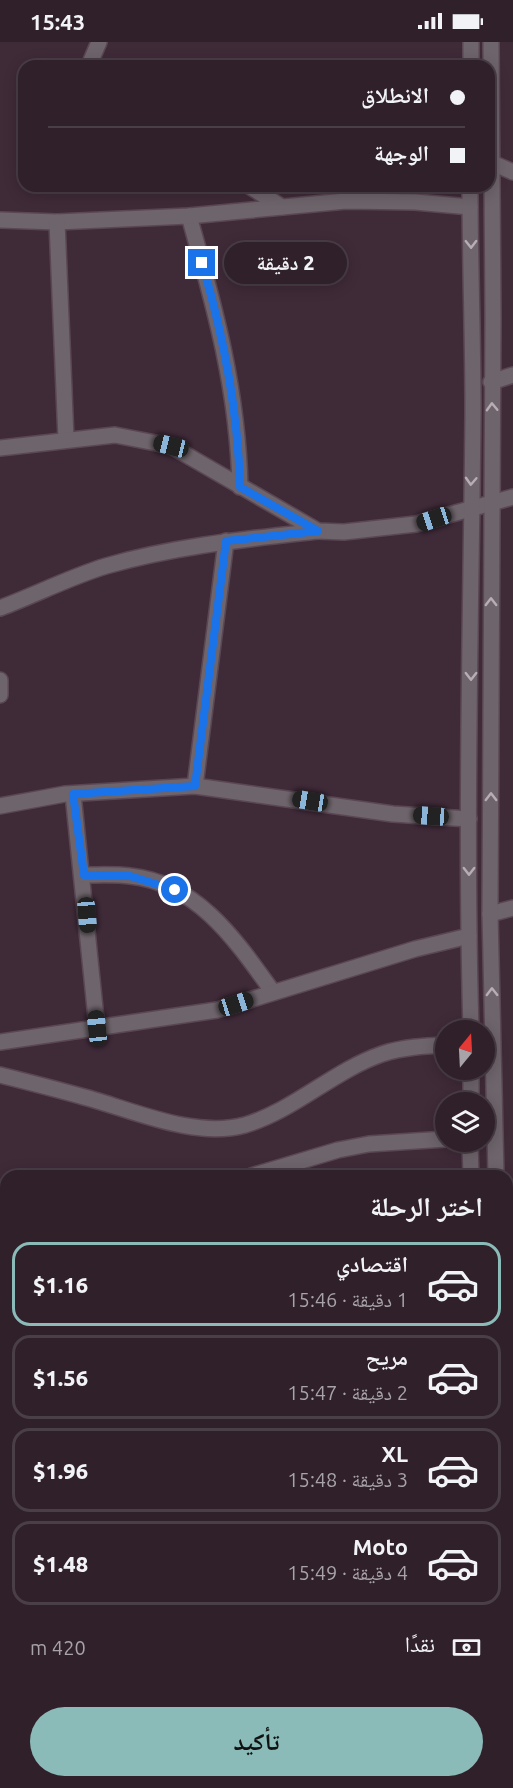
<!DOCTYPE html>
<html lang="ar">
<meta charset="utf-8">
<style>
body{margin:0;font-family:Ubuntu,"Noto Naskh Arabic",sans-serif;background:#372832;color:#f1f3f6;direction:rtl;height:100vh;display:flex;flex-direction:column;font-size:22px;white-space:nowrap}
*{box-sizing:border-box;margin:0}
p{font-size:20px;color:#a7a3a8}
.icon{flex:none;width:33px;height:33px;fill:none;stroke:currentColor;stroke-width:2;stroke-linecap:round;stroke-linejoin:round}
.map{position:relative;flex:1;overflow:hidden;direction:ltr}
.details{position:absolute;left:0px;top:1128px;width:513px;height:618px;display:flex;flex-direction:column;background:#2f202a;border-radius:18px 18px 0 0;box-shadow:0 3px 15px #0003,0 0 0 2px #4a3e47;direction:rtl}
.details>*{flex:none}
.guide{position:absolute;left:18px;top:18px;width:477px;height:132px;border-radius:18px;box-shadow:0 3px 15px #0003,0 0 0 2px #4a3e47;direction:rtl;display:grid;align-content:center;height:132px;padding:0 30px;background:#2f202a}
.needle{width:39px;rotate:18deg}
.fabs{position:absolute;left:435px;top:978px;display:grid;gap:12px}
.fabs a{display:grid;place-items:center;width:60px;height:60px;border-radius:50%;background:#2f202a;box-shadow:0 3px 15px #0003,0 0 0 2px #4a3e47;font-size:30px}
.end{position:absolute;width:27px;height:27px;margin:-14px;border:8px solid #1a73e8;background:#fff;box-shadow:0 0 0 3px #fff}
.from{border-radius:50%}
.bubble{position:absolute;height:42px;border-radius:21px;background:#2f202a;box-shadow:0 3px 15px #0003,0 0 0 2px #4a3e47;font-size:20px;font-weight:800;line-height:42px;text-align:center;direction:rtl}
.car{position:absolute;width:18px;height:36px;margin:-18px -9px;border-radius:8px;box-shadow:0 0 4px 2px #0007;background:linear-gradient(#222 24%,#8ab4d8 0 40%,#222 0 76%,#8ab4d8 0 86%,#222 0)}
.guide b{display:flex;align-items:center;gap:21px;height:57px;font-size:22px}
.guide b+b{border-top:2px solid #4a3e47}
.guide i{width:15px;height:15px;background:#f1f3f6}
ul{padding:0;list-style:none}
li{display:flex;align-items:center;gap:18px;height:84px;margin:0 12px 9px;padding:0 18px;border:3px solid #4a3e47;border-radius:18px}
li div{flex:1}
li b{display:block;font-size:22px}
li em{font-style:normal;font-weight:800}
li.current{border-color:#8bbbb9}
li>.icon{width:54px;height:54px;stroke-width:1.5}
h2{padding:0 30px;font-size:27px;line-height:72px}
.pay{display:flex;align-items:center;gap:15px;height:66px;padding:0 30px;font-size:22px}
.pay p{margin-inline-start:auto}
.button{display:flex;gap:12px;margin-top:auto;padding:12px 30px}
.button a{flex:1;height:69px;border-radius:36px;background:#8bbbb9;color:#111;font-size:24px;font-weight:800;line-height:69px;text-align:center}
.status{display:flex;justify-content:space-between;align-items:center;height:42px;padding:0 30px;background:#2f202a;direction:ltr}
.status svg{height:16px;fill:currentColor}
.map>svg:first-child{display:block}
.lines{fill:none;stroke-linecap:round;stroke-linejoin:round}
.minor-casing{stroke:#5b4754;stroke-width:18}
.tertiary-casing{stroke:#5b4754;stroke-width:18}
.minor{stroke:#6e646b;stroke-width:15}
.tertiary{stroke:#6e646b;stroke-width:15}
.oneway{stroke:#b9adb5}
.route{stroke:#1a73e8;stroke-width:8}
</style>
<div class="status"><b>15:43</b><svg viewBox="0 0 49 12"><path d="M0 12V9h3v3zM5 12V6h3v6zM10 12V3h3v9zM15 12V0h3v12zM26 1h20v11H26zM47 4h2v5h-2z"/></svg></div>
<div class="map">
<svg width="513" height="1746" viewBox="0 0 513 1746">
<rect width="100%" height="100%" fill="#3f2a38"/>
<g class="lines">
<defs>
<g id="minor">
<polyline points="90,21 99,0"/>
<polyline points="490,120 513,130"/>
<polyline points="249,144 282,165"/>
<path d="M189,174C215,266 238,349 240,445"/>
<polyline points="0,178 57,180 189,174 346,159 415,160 470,165"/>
<polyline points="57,180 66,397"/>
<polyline points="491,340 513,333"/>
<polyline points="0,406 115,393 171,404 318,489 344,490 416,482 513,455"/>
<path d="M0,566C35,553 70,535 106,524C175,504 247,497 318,489"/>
<polyline points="0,638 0,653"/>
<polyline points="195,744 226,499"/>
<polyline points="73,752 97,986"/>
<polyline points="0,764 65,752 195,744 393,772 469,777"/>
<path d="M84,833C99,833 115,832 130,834C198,841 237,900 273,950"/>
<polyline points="490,872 513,866"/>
<polyline points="0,1000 217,968 415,907 469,894"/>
<path d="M0,1033C28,1040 56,1047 84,1055C133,1068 194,1097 245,1083C295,1068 333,1029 382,1012C403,1005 424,1004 446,1003"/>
<polyline points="251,1134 338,1108 369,1102 446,1097"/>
<polyline points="0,1199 6,1197"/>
<polyline points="507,1341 513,1332"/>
<polyline points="507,1373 513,1373"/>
<polyline points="0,1645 6,1645"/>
<polyline points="507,1726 513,1722"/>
<polyline points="20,1740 21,1746"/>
<polyline points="275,1746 276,1740"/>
</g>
<g id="tertiary">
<polyline points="491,0 493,275 490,872 496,1134"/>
<polyline points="471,24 471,0"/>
<path d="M470,144C470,220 473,295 473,371C471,577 465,783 471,988"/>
<polyline points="471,1060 471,1028"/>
<polyline points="470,1100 471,1134"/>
<polyline points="473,1746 473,1740"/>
<polyline points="500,1746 500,1740"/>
</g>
</defs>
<use href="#minor" class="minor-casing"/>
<use href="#tertiary" class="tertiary-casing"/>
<use href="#minor" class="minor"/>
<use href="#tertiary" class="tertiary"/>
</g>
<defs><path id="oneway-chevron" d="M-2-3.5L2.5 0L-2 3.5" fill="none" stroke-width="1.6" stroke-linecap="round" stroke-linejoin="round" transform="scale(1.5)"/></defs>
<g class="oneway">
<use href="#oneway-chevron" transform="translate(471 202) rotate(89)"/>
<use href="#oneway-chevron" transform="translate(492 365) rotate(-92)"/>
<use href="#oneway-chevron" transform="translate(471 439) rotate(93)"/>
<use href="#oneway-chevron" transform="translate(491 560) rotate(-90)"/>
<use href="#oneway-chevron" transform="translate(471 634) rotate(90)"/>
<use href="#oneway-chevron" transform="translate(491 755) rotate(-90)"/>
<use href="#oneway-chevron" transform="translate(469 829) rotate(90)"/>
<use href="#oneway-chevron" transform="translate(492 950) rotate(-91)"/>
</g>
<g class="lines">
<path class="route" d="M175,848L130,834L84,833L73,752L195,744L226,499L318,489L240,445C238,368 224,295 202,221"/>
</g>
</svg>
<div class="fabs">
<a><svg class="needle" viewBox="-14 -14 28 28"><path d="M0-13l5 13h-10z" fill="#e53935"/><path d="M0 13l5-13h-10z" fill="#a7a3a8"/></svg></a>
<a><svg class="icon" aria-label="layers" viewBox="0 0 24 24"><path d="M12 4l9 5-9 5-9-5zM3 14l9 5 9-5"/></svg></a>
</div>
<i class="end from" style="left:175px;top:848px"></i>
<i class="end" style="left:202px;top:221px"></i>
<div class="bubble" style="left:224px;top:200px;width:123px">2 دقيقة</div>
<i class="car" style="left:171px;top:404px;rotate:284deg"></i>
<i class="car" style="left:434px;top:477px;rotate:252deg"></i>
<i class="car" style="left:310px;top:759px;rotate:279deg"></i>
<i class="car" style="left:431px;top:774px;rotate:274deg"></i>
<i class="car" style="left:87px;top:873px;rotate:175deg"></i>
<i class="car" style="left:236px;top:962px;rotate:72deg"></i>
<i class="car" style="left:97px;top:986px;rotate:354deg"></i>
<div class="guide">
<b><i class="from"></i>الانطلاق</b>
<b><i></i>الوجهة</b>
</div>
<section class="details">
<h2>اختر الرحلة</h2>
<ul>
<li class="current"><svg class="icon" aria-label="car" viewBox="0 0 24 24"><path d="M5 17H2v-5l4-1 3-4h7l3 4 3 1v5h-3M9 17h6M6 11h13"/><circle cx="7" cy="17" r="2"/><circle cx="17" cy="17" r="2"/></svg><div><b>اقتصادي</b><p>1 دقيقة · 15:46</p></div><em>$1.16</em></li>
<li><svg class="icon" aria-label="car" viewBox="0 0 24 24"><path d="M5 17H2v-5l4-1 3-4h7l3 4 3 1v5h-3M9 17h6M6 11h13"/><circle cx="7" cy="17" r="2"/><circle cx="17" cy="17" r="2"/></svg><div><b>مريح</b><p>2 دقيقة · 15:47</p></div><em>$1.56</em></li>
<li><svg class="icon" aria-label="car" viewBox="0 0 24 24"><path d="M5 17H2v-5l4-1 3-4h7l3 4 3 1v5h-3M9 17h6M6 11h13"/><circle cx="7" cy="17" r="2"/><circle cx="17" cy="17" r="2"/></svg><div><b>XL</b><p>3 دقيقة · 15:48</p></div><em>$1.96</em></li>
<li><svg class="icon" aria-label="car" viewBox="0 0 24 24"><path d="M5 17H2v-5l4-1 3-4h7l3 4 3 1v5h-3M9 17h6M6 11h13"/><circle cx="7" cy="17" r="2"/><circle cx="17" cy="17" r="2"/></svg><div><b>Moto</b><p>4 دقيقة · 15:49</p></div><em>$1.48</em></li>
</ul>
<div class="pay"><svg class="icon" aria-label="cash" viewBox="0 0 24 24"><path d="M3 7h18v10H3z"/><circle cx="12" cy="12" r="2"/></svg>نقدًا<p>420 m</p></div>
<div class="button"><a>تأكيد</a></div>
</section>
</div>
